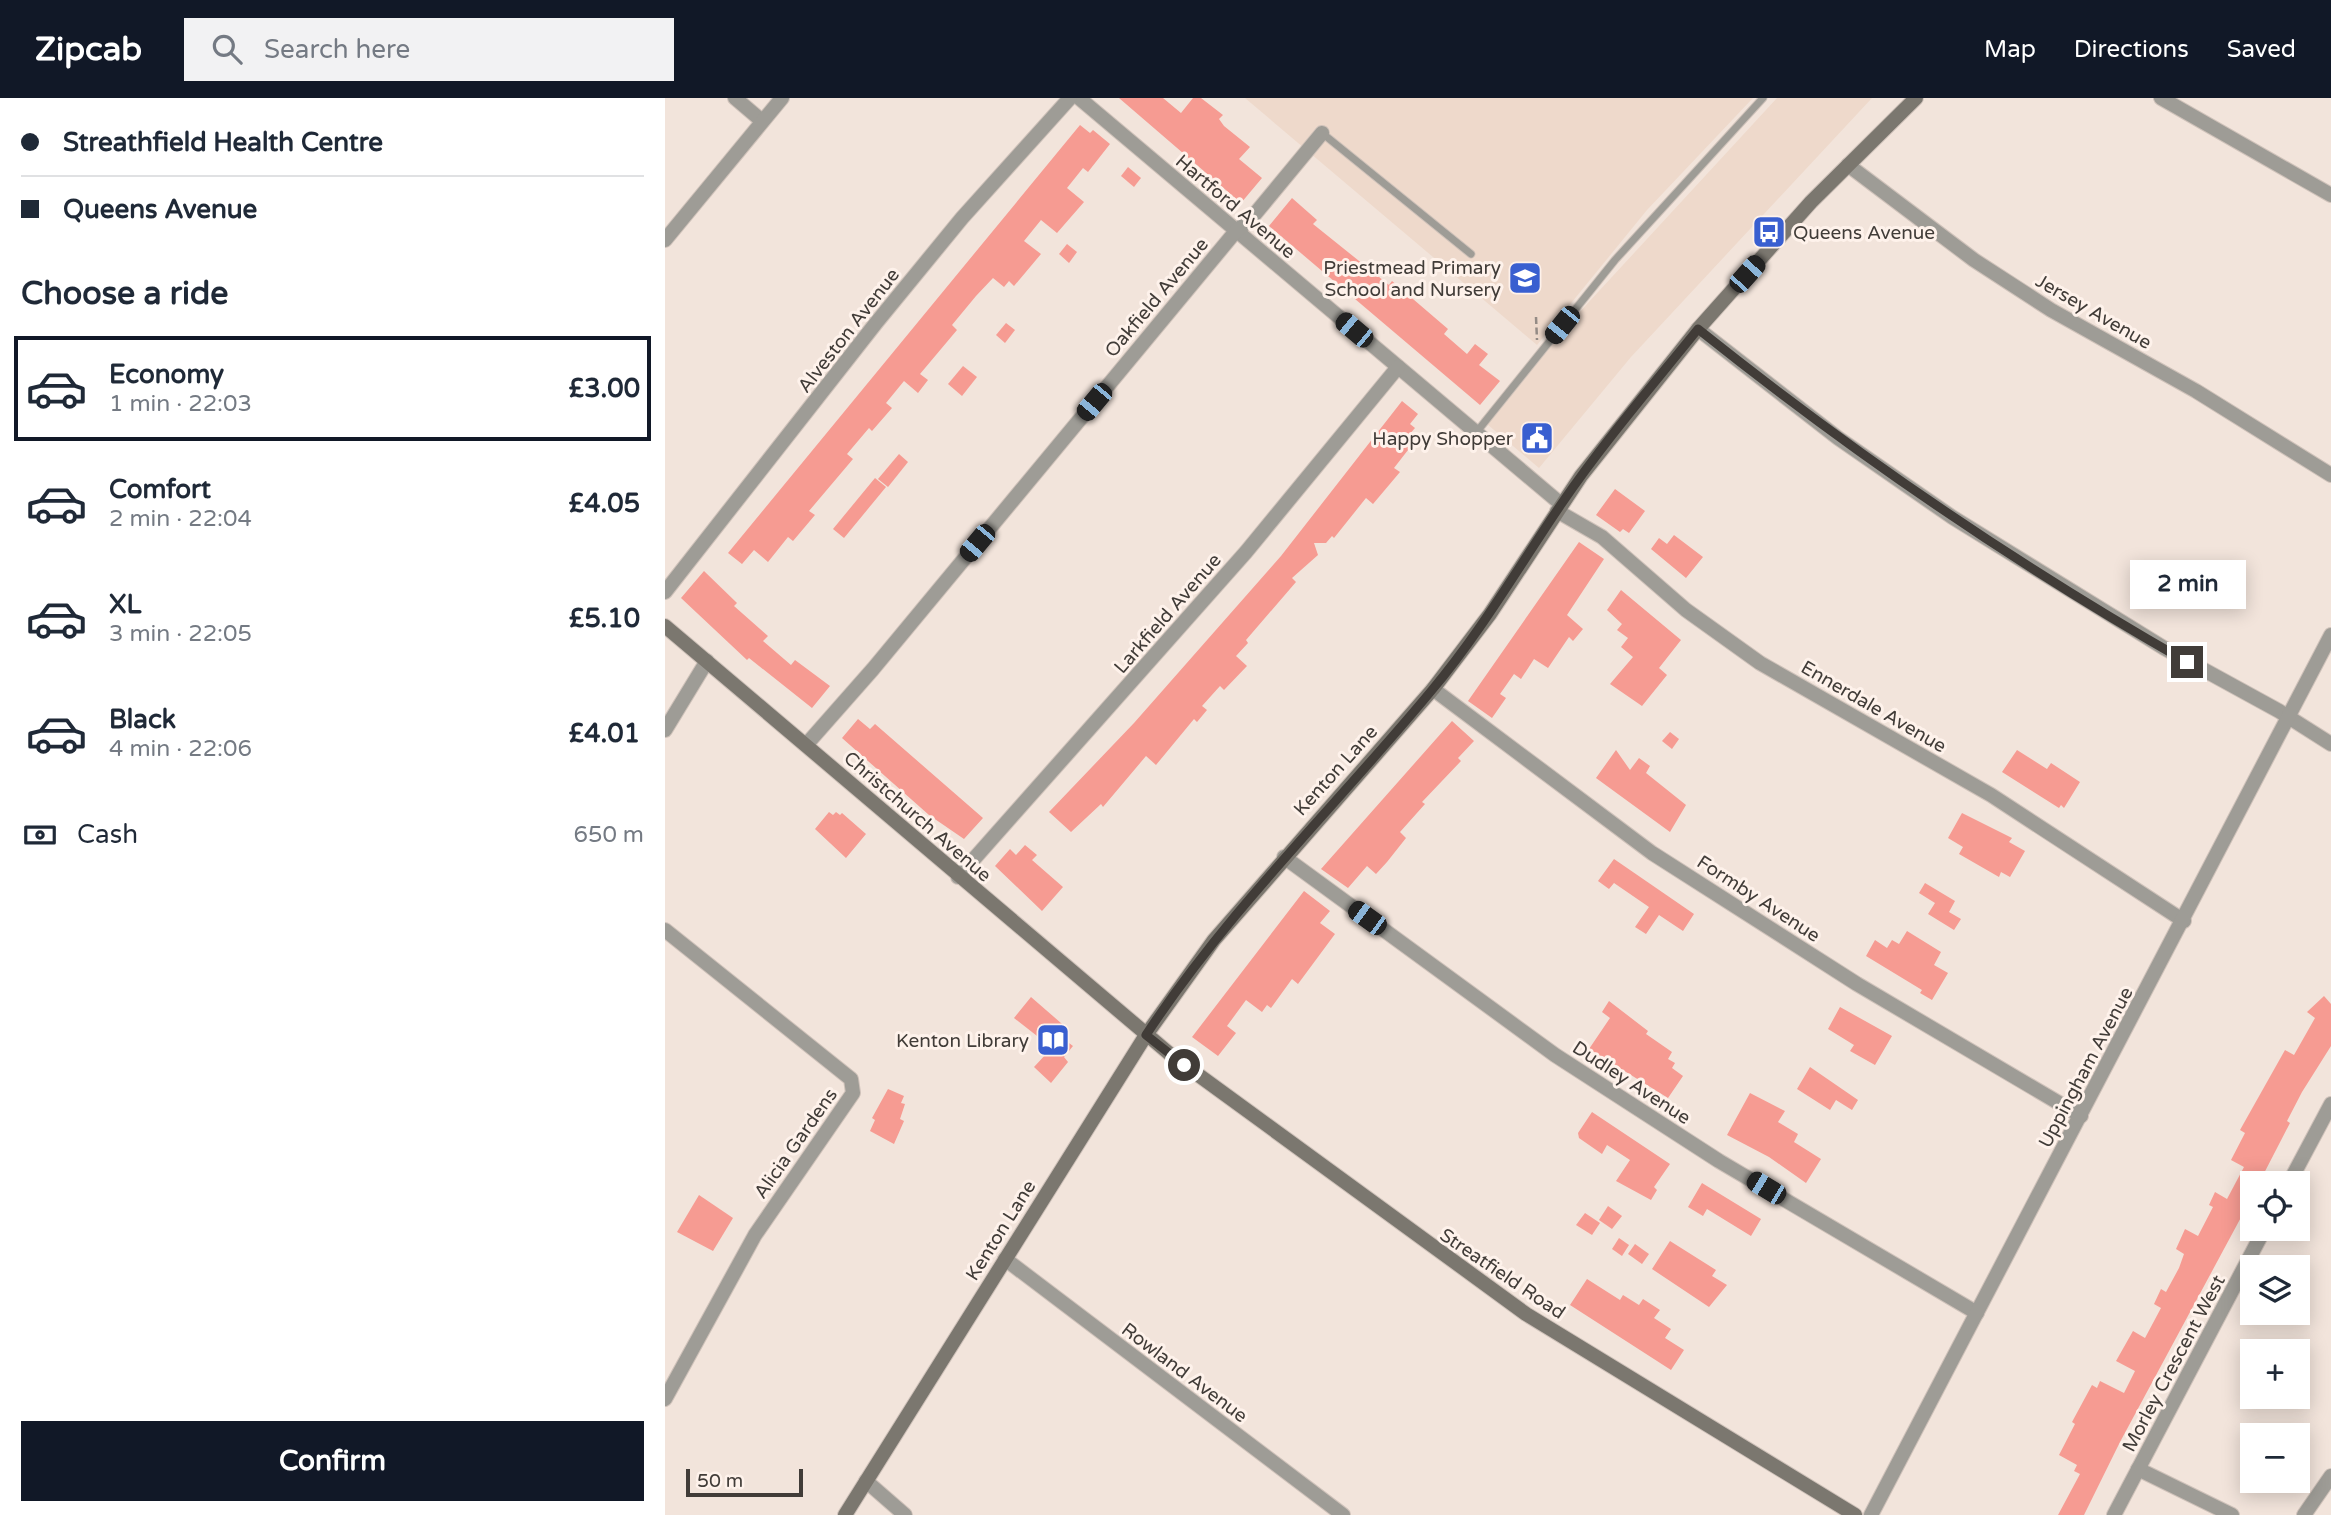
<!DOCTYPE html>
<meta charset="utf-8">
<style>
body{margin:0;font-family:"Varela Round",sans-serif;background:#f2f2f3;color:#1f2937;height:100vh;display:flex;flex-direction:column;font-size:26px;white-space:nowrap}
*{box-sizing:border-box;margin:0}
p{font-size:23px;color:#747a83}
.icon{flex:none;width:38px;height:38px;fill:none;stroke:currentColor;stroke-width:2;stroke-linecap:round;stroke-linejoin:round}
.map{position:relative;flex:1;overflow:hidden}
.drawer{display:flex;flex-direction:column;background:#fff;width:665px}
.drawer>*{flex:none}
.hud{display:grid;align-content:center;height:154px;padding:0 21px;background:#fff}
.controls{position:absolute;left:1575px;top:1073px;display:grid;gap:14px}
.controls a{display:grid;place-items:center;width:70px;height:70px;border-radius:0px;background:#fff;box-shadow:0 4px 18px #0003;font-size:35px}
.scale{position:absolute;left:21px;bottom:18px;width:117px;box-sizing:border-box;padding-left:7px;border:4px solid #413c38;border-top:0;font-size:19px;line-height:24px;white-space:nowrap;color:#413c38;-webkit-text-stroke:5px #fef2eb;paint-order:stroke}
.end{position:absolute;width:32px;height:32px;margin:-16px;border:9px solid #413c38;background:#fff;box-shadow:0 0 0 4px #fff}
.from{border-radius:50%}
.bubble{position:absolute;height:49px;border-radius:0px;background:#fff;box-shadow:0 4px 18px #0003;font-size:23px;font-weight:700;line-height:49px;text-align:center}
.car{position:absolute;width:21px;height:42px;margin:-21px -10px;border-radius:9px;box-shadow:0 0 5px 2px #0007;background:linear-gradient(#222 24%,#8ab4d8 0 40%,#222 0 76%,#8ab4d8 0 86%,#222 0)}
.hud b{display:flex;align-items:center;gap:24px;height:66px;font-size:26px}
.hud b+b{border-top:2px solid #e0e1e3}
.hud i{width:18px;height:18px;background:#1f2937}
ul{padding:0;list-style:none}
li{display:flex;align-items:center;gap:21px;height:105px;margin:0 14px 10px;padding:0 7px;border:4px solid transparent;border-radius:0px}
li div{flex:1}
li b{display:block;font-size:26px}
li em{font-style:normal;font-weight:700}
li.active{border-color:#111827}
li>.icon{width:63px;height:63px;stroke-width:1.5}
h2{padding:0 21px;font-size:32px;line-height:84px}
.pay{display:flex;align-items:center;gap:18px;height:77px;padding:0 21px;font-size:26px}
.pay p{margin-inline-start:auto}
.primary-button{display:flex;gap:14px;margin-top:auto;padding:14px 21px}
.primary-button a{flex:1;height:80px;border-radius:0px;background:#111827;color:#fff;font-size:28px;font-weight:700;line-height:80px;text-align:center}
header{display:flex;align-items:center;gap:42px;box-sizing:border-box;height:98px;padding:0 35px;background:#111827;color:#fff}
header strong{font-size:33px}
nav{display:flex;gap:38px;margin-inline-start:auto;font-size:24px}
.search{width:490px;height:63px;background:#f2f2f3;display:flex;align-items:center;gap:18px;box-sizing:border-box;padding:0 24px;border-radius:0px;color:#747a83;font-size:26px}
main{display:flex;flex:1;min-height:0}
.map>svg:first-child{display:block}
.built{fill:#eed9cb}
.building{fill:#f69b92}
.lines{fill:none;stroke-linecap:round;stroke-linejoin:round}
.lane-casing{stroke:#cfc2ba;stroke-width:9}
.street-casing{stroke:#cfc2ba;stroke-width:16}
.secondary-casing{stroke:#cfc2ba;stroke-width:16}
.path{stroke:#948b85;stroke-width:2.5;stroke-dasharray:7 3.5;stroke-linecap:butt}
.lane{stroke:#9e9c96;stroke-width:7}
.street{stroke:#9e9c96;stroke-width:14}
.secondary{stroke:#7b776f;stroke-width:14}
.route{stroke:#413c38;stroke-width:9}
.labels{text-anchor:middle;stroke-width:6;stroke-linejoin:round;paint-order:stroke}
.street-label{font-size:19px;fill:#413c38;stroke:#fef2eb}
.poi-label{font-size:19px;fill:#413c38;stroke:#fef2eb;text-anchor:end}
</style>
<header>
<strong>Zipcab</strong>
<div class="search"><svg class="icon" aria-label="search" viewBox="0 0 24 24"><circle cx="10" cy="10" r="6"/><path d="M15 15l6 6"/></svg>Search here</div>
<nav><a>Map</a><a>Directions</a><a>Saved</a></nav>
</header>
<main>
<section class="drawer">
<div class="hud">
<b><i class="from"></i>Streathfield Health Centre</b>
<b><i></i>Queens Avenue</b>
</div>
<h2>Choose a ride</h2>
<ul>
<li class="active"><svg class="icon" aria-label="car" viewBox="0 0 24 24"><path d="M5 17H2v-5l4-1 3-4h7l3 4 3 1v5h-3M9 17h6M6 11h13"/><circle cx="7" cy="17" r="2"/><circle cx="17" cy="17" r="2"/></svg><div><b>Economy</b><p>1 min · 22:03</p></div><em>£3.00</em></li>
<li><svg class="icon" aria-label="car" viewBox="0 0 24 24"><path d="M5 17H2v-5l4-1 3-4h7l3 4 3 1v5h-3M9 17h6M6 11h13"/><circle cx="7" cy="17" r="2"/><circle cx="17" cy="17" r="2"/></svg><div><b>Comfort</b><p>2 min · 22:04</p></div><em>£4.05</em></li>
<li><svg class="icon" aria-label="car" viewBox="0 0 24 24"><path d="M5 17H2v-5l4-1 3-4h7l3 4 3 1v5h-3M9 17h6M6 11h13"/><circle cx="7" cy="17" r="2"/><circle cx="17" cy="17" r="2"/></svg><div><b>XL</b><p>3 min · 22:05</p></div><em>£5.10</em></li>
<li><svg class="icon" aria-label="car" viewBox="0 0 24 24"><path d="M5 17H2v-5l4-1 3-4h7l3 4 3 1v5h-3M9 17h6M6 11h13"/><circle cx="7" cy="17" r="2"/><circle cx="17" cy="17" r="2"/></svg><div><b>Black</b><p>4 min · 22:06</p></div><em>£4.01</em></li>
</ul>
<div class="pay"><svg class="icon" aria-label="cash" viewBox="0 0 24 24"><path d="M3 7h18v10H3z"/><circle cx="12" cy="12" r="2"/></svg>Cash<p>650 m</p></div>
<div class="primary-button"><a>Confirm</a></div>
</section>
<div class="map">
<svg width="1666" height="1417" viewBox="0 0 1666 1417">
<rect width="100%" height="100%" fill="#f2e4db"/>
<g class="built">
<polygon points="580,0 1088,0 982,112 872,247"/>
<polygon points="1112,0 1207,0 966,259 874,370 816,321"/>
</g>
<g class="building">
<polygon points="454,0 498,0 516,15 528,0 536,0 558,17 554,21 559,28 585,49 574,61 597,80 576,105"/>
<polygon points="415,27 425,35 428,32 445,46 423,74 418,70 402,90 419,104 392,135 376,122 359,143 376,156 349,188 344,183 339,189 328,180 311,198 287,227 292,232 255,276 263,282 253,295 239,283 221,305 227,310 207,333 204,330 182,356 188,361 144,413 150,417 128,443 123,439 103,464 89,452 77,466 63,455"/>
<polygon points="463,69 476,80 469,89 456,78"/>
<polygon points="627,100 652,122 648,126 724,187 727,183 783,231 779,236 802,256 810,246 823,256 814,267 835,283 815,307 604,128"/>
<polygon points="402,146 412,154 404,165 394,156"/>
<polygon points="341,225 350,232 340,245 331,237"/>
<polygon points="298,268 312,279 297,298 283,286"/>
<polygon points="737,303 753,316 745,326 750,330 743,338 750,343 729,370 735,374 708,406 701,400 669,440 667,438 661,445 649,445 653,457 627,480 631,484 581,542 583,545 571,558 582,568 559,592 555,588 537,608 542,612 532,624 529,621 491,667 481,658 438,709 436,706 406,734 384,714 469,625 616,458"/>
<polygon points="234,356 243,364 223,389 213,381"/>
<polygon points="210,380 221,389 179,440 168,431"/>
<polygon points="950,391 980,413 964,435 958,431 955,434 931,417"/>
<polygon points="1009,437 1038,459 1021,480 986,451 994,440 1002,446"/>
<polygon points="914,444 939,461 902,517 918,531 908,543 904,539 883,570 869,561 856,581 849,576 835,596 841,600 827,620 803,603"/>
<polygon points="39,473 72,505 69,508 103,538 98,543 126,567 130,562 165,588 147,610 84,560 82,562 16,500"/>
<polygon points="956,492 1016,542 994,570 1002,577 977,608 945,586 968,559 956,549 963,540 952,532 957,526 942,512"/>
<polygon points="193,621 205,631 210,626 318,720 299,741 264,717 177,640"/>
<polygon points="787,623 809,643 793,660 796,663 757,704 760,706 735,734 741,740 722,764 711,776 702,768 683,790 656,771"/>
<polygon points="1005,634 1014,641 1007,651 997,643"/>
<polygon points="951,652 965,672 974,660 985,668 981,675 1021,707 1005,734 931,680"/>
<polygon points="1352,652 1382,671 1386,665 1415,684 1399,710 1396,707 1394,710 1337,674"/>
<polygon points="164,714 168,717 171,714 175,717 177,715 201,736 181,760 150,731"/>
<polygon points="1297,715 1347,740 1344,744 1360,753 1345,779 1336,774 1334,779 1294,756 1298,749 1283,740"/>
<polygon points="360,747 372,757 367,762 398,789 377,813 330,768 345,751 351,757"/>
<polygon points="949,761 1029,816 1018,833 994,817 981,836 970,829 984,809 949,785 944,791 933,783"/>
<polygon points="1260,785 1290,803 1284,814 1296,821 1289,832 1263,816 1270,805 1254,795"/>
<polygon points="639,793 665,813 655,825 670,836 633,886 627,881 606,910 602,907 597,914 581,902 562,928 571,935 553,958 527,939"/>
<polygon points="1242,833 1276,854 1269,867 1283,875 1267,902 1255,895 1257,892 1201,858 1210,842 1222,850 1227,842 1234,846"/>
<polygon points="1659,898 1666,906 1666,948 1637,994 1622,1023 1625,1025 1594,1085 1587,1085 1587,1099 1455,1344 1419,1417 1393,1417 1415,1376 1409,1373 1412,1367 1394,1357 1410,1326 1407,1324 1427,1287 1432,1290 1435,1283 1459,1295 1470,1273 1451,1263 1468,1233 1480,1240 1496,1210 1489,1206 1496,1191 1501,1194 1514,1170 1519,1156 1511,1151 1520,1131 1533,1138 1548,1109 1544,1107 1550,1094 1562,1101 1579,1069 1566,1062 1580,1035 1575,1032 1620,952 1629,957 1650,920 1642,914"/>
<polygon points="366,899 404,932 396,939 408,948 399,959 403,964 386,985 369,969 382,955 379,951 381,945 349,920"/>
<polygon points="944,903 983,933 981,936 1007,954 1003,961 1010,965 1007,970 1018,978 1003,1000 924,951 945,920 937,914"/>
<polygon points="1175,909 1227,938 1210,967 1185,953 1189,947 1163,931"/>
<polygon points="1145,969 1193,1002 1187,1012 1171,1002 1165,1012 1132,991"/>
<polygon points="223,991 239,998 236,1005 240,1006 235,1021 239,1023 229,1046 205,1033 210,1022 207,1020"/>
<polygon points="1085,995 1120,1013 1113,1024 1133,1036 1129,1044 1156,1061 1141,1085 1104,1059 1062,1037"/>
<polygon points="927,1014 1005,1066 989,1089 992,1092 986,1102 951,1083 965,1062 942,1047 937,1056 914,1040 913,1035"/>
<polygon points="1037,1085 1096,1121 1086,1138 1042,1111 1038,1118 1023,1109"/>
<polygon points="34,1097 68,1120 48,1153 12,1134"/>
<polygon points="943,1108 957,1118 947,1131 934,1122"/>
<polygon points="920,1115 935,1125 927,1137 911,1127"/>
<polygon points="954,1140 964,1147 957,1158 947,1151"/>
<polygon points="1005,1143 1051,1172 1047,1178 1062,1187 1044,1209 987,1171"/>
<polygon points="970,1146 984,1156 977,1166 963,1156"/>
<polygon points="922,1181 955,1202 958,1197 974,1207 978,1201 995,1212 989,1220 1006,1231 1000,1240 1019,1252 1006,1272 905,1207"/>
</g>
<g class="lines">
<defs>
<g id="lane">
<polyline points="657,35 806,156"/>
<polyline points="810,336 950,162 1098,0"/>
</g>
<g id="street">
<polyline points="70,0 97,23"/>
<polyline points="414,0 896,406"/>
<polyline points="1496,0 1666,97"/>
<polyline points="1183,67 1309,162 1386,212 1531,293 1666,377"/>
<polyline points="0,142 117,0"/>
<polyline points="1033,231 1173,340 1287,419 1499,550 1614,613 1666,646"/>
<polyline points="892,413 937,439 1021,512 1095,565 1326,697 1519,823"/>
<polyline points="0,494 211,225 297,120 405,0"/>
<polyline points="768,591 987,755 1192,886 1416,1018"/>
<polyline points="0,632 42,563"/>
<polyline points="141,647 208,571 571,133 585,122 657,35"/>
<polyline points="619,759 890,957 1054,1063 1312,1215"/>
<polyline points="293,779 581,454 733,269"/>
<polyline points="0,832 186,981 188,995 90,1137 0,1301"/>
<polyline points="1624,1085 1666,1006"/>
<polyline points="340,1161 678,1417"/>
<polyline points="1473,1371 1567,1417"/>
<polyline points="201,1383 240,1417"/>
<polyline points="1206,1417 1666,537"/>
<polyline points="1449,1417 1600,1130"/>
<polyline points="1639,1417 1666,1378"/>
</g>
<g id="secondary">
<polyline points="0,528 506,957 861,1216 1190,1417"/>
<polyline points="180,1417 481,937 549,842 768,591 825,516 916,378 1033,231 1146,104 1251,0"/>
</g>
</defs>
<use href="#lane" class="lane-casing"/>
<use href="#street" class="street-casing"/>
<use href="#secondary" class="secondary-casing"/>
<polyline class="path" points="871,219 872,242"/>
<use href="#lane" class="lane"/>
<use href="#street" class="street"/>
<use href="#secondary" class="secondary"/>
</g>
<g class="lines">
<path class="route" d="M519,967L481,937C564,811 672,707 767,592C816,534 854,468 897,405C938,345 987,288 1033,231C1187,354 1350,466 1522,564"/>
</g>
<defs>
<symbol id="bus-square" viewBox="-11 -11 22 22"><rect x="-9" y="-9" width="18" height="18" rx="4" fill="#395fd0" stroke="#fef2eb"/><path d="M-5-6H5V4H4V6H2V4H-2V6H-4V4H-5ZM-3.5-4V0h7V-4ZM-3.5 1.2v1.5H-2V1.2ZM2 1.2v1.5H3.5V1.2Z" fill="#fff"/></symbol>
<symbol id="school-square" viewBox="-11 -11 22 22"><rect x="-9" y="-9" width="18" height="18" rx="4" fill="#395fd0" stroke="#fef2eb"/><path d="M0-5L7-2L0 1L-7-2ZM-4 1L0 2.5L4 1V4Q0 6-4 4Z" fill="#fff"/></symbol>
<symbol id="civic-square" viewBox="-11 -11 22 22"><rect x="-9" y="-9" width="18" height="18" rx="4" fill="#395fd0" stroke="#fef2eb"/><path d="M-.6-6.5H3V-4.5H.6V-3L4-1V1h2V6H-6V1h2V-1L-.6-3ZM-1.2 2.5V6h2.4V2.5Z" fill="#fff"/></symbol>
<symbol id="library-square" viewBox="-11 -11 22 22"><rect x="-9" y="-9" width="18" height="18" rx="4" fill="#395fd0" stroke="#fef2eb"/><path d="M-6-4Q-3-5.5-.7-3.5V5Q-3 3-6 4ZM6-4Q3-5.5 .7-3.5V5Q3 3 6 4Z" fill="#fff"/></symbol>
</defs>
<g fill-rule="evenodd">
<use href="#bus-square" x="1085" y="115" width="38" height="38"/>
<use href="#school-square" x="841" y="161" width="38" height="38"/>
<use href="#civic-square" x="853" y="321" width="38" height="38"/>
<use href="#library-square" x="369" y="923" width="38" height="38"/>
</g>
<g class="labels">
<g class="street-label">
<text transform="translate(571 108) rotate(40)" y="7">Hartford Avenue</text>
<text transform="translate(491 199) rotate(-50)" y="7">Oakfield Avenue</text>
<text transform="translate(1429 213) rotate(30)" y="7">Jersey Avenue</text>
<text transform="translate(183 232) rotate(-52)" y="7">Alveston Avenue</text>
<text transform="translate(502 515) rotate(-49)" y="7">Larkfield Avenue</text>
<text transform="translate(1209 608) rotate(30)" y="7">Ennerdale Avenue</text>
<text transform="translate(670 672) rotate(-48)" y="7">Kenton Lane</text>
<text transform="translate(253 718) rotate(41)" y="7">Christchurch Avenue</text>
<text transform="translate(1094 800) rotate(33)" y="7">Formby Avenue</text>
<text transform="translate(1420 969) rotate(-62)" y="7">Uppingham Avenue</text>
<text transform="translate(967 984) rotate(33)" y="7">Dudley Avenue</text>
<text transform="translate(130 1045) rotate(-55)" y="7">Alicia Gardens</text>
<text transform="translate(335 1132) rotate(-58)" y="7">Kenton Lane</text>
<text transform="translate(838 1175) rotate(34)" y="7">Streatfield Road</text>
<text transform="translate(1508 1265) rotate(-62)" y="7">Morley Crescent West</text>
<text transform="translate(520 1274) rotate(37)" y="7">Rowland Avenue</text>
</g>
<g class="poi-label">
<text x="1128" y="141" text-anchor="start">Queens Avenue</text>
<text x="836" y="176">Priestmead Primary<tspan x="836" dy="22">School and Nursery</tspan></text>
<text x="848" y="347">Happy Shopper</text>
<text x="364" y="949">Kenton Library</text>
</g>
</g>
</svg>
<div class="controls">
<a><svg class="icon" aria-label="locate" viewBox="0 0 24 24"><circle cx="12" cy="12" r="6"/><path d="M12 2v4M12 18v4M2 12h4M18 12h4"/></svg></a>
<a><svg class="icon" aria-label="layers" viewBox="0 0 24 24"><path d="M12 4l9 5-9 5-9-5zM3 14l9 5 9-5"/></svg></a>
<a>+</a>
<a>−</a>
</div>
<div class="scale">50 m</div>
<i class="end from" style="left:519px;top:967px"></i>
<i class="end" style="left:1522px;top:564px"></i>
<div class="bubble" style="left:1465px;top:462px;width:116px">2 min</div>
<i class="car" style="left:1082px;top:176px;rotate:42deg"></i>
<i class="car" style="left:897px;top:227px;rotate:219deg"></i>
<i class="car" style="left:689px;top:232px;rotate:310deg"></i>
<i class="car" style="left:429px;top:304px;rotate:220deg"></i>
<i class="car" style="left:312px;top:445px;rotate:220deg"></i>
<i class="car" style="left:702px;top:820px;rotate:306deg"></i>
<i class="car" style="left:1101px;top:1090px;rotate:301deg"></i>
</div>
</main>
